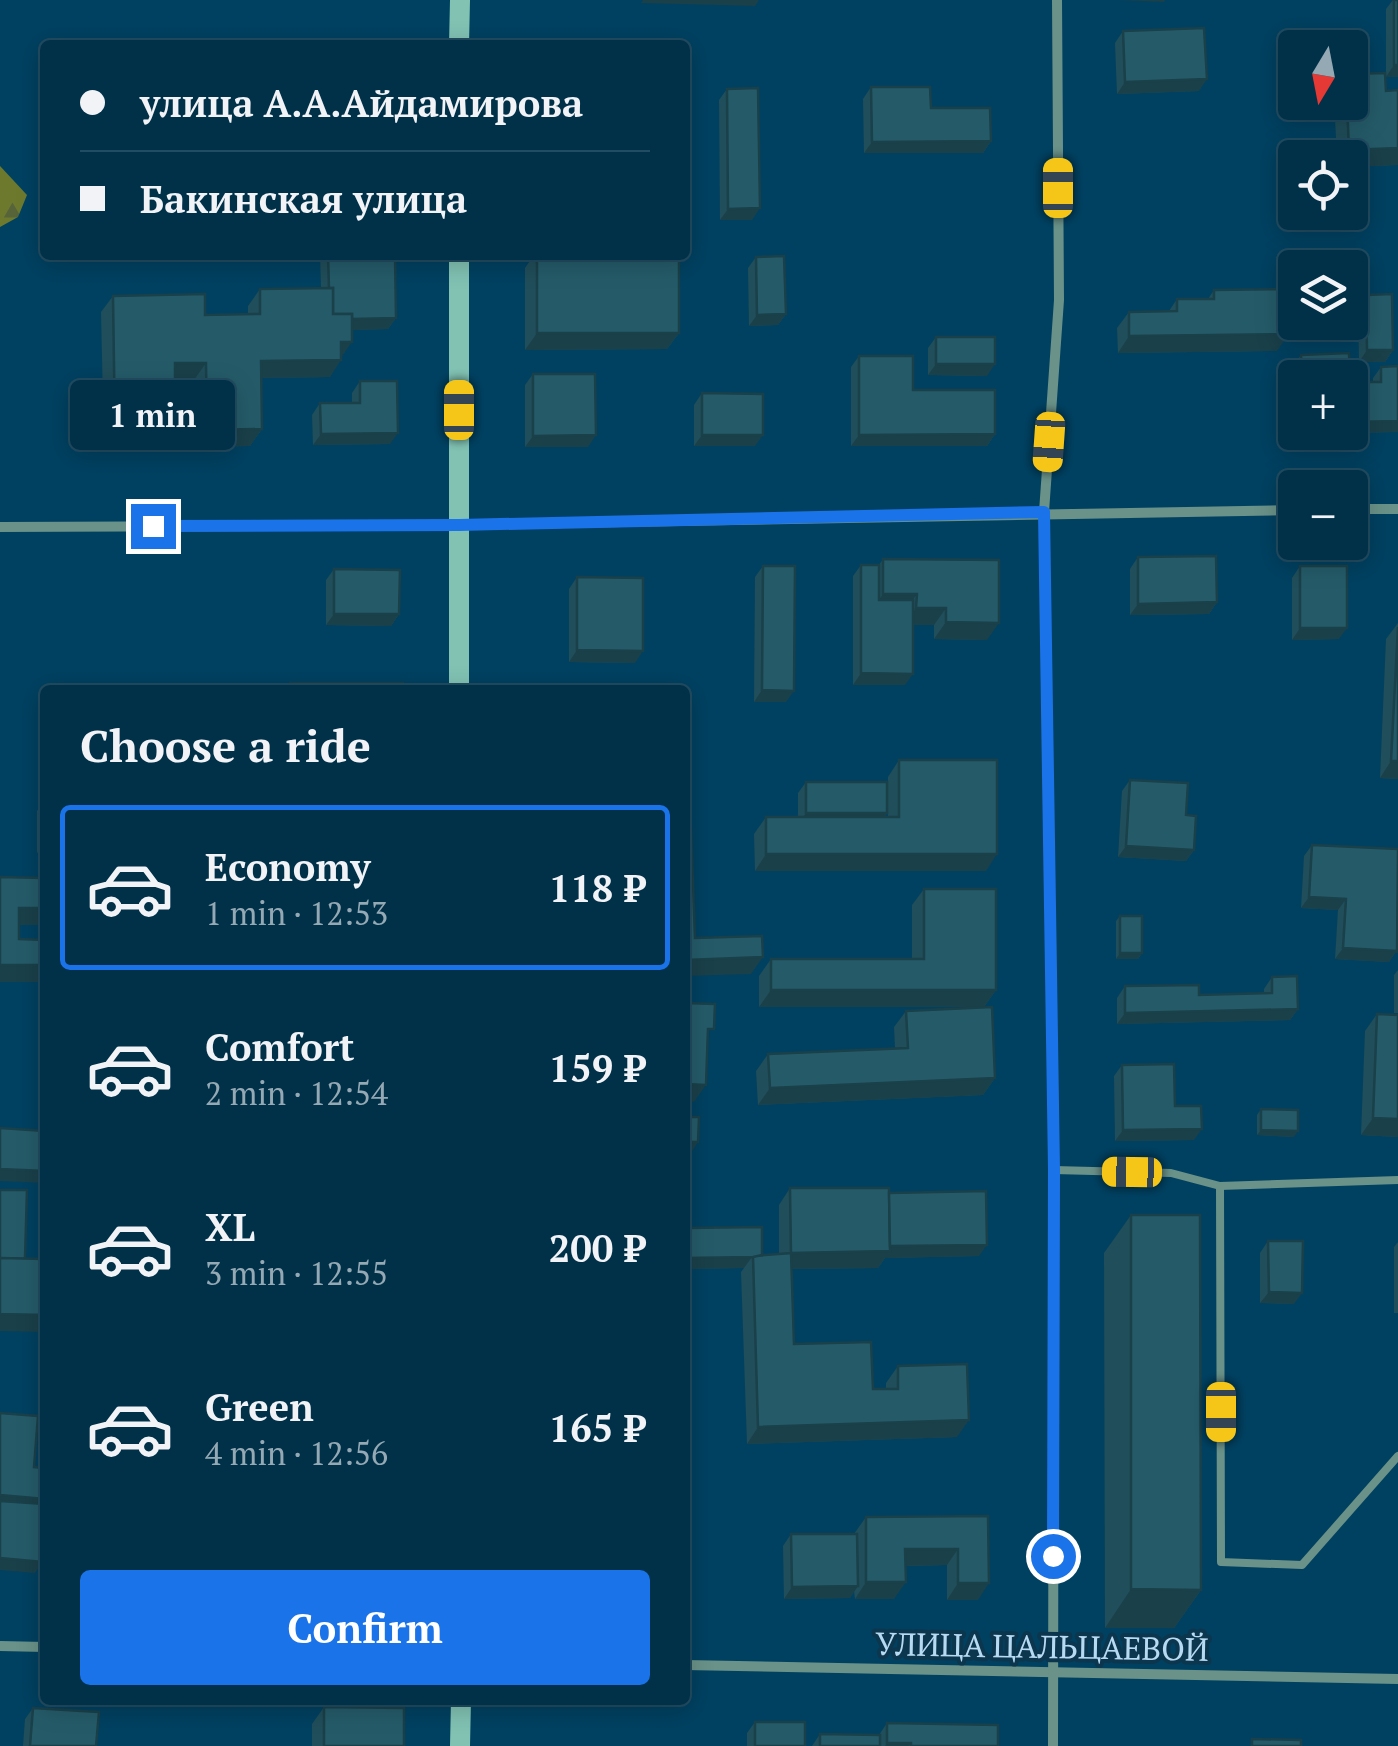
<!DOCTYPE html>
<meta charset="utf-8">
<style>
body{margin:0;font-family:"PT Serif",serif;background:#0a3950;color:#f1f3f6;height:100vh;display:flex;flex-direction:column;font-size:38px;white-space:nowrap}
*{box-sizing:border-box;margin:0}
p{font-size:32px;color:#95a9b4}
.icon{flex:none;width:55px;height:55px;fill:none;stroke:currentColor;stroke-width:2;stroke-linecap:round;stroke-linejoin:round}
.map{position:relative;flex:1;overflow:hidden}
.details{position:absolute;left:40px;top:685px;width:650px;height:1020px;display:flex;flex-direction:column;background:#003149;border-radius:10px;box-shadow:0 5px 25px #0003,0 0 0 2px #224c61}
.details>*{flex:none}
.hud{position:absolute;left:40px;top:40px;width:650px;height:220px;border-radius:10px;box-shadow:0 5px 25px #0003,0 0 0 2px #224c61;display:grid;align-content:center;height:220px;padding:0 40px;background:#003149}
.needle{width:65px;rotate:190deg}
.fabs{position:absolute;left:1278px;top:30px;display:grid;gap:20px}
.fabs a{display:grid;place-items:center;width:90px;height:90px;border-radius:10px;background:#003149;box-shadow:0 5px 25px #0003,0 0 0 2px #224c61;font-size:50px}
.end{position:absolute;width:45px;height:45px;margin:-22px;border:12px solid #1a73e8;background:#fff;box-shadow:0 0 0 5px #fff}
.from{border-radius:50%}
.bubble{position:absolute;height:70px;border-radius:10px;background:#003149;box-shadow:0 5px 25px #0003,0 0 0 2px #224c61;font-size:32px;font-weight:800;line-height:70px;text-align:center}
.car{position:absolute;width:30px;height:60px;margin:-30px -15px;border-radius:12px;box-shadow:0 0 8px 2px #0007;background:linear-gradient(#f5c518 24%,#345 0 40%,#f5c518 0 76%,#345 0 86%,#f5c518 0)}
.hud b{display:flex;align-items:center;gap:35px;height:95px;font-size:38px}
.hud b+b{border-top:2px solid #224c61}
.hud i{width:25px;height:25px;background:#f1f3f6}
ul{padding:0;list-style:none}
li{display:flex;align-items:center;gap:30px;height:165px;margin:0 20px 15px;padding:0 20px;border:5px solid transparent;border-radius:10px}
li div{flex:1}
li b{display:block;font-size:38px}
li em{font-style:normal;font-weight:800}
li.selected{border-color:#1a73e8}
li>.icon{width:90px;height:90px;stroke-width:1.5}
h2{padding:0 40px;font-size:45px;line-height:120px}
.primary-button{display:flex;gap:20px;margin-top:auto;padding:20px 40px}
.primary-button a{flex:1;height:115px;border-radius:10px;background:#1a73e8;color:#fff;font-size:40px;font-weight:800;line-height:115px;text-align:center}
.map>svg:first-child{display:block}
.forest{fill:url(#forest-firs)}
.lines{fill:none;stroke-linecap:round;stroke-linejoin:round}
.lane{stroke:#6a9288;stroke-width:8}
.street{stroke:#6a9288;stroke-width:10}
.secondary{stroke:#81c2b3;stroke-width:20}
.wall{fill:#204e5a}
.shaded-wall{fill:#1a404a}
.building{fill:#255b69;stroke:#1a404a;stroke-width:2.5}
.route{stroke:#1a73e8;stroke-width:12}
.labels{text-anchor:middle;stroke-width:8;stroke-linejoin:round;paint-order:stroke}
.street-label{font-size:32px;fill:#b7daf3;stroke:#0c364d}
</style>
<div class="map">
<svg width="1398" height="1746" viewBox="0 0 1398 1746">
<defs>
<pattern id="forest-firs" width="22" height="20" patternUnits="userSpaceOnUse" patternTransform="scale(2.5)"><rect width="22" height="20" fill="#6d7a2e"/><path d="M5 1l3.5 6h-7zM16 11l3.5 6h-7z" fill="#576339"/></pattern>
</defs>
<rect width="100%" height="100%" fill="#004161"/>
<polygon class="forest" points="0,166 27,195 18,217 0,227"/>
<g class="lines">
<g class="lane">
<polyline points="1054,1170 1171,1173 1220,1186 1221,1562 1302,1565 1398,1456"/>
<polyline points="1220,1186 1398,1180"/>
</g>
<g class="street">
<polyline points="1350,509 1398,509"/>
<polyline points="0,527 459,525 1295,510"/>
<polyline points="0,1646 45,1647"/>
<polyline points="685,1665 1398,1679"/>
<polyline points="1053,1746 1054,1170 1044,512 1059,300 1057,0"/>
</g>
<g class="secondary">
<polyline points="459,45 460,0"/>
<polyline points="459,690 459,255"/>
<polyline points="460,1746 461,1700"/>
</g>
</g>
<g class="wall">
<polygon points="1393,0 1398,0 1398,77 1386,77 1386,9"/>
<polygon points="1123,31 1199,91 1117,94 1115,43"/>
<polygon points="871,87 931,108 991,141 983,153 864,153 863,99"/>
<polygon points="727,89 752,220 720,220 719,100"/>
<polygon points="1300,102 1350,102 1398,165 1350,167 1350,158 1337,158 1335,119 1301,120"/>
<polygon points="320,255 395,255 396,318 388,329 352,330 341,357 330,377 261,378 262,429 250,446 196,447 194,380 175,380 175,391 164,407 156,408 156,431 144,448 104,448 101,312 113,296 205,315 248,314 248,306 260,289 321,288"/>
<polygon points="534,255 679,255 679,333 667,349 525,350 525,268"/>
<polygon points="756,257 786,314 778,325 749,326 748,268"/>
<polygon points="1214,290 1277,351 1118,353 1117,328 1129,312 1169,311 1177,299 1208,299"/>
<polygon points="1366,295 1393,350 1385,362 1359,362 1358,306"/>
<polygon points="936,337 987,376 928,375 928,348"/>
<polygon points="1301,355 1350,378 1295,378 1295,432 1350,432 1373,382 1373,378 1381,367 1398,432 1294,434 1293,366"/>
<polygon points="859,356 913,390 995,434 987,446 851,446 851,367"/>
<polygon points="533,374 588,447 525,447 525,385"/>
<polygon points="360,381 390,444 313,445 312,415 320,403 352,403 352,393"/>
<polygon points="702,393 755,446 694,446 694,405"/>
<polygon points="1138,557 1217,602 1209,614 1130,615 1130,569"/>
<polygon points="883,559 987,640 934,639 934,625 913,625 905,685 853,685 853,576 861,565 879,565"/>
<polygon points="763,566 786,702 754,702 755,577"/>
<polygon points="1300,566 1339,639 1292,640 1292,578"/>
<polygon points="334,569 399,614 391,626 326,625 326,580"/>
<polygon points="577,577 635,663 569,662 569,589"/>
<polygon points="1398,623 1398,779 1380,778 1386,639"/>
<polygon points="899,760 986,871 755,871 754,834 766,817 798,817 798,793 806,782 887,813 884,817 888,817 888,777"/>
<polygon points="1130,780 1186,815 1194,850 1186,861 1118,857 1122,791"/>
<polygon points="45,800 45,853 37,853 37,811"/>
<polygon points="1312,845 1398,849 1398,953 1395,953 1389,962 1335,959 1338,910 1301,908 1304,856"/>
<polygon points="924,889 996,990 984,1007 759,1007 759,976 771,959 912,959 912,905"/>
<polygon points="1120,916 1142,953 1138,959 1116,959 1116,921"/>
<polygon points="1398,970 1398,1013 1394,1013 1394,975"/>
<polygon points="1272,977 1298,1009 1290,1020 1117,1024 1117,998 1125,986 1199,995 1264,993 1264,989"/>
<polygon points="906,1011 995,1078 983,1095 758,1105 756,1071 768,1054 895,1048 894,1027"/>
<polygon points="1377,1014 1398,1137 1361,1135 1365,1031"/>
<polygon points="1122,1065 1175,1106 1194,1140 1115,1141 1114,1076"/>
<polygon points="1261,1109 1294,1137 1257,1135 1257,1115"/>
<polygon points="790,1188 889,1193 979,1256 885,1258 878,1268 792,1269 794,1344 873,1389 886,1389 886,1383 898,1366 957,1437 747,1444 741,1272 744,1268 685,1269 685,1228 762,1255 779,1253 779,1205"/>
<polygon points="1131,1215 1201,1590 1174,1628 1105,1628 1104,1253"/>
<polygon points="1268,1241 1294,1304 1260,1303 1260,1253"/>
<polygon points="1398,1242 1398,1313 1394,1313 1394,1247"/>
<polygon points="988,1516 978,1600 947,1600 947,1565 906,1566 894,1599 855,1599 854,1591 850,1598 784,1599 783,1546 791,1534 854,1534 866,1517"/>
<polygon points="324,1707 404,1746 312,1746 312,1724"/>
<polygon points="33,1708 96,1746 23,1746 25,1719"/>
<polygon points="755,1722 805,1746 747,1746 747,1733"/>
<polygon points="887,1723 998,1746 812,1746 820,1734 879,1735"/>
</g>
<g class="shaded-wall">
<polygon points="643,0 759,0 755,6 641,3"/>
<polygon points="1119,0 1165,0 1164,2"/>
<polygon points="1394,65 1398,65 1398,77 1386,77"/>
<polygon points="1207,79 1199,91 1117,94 1125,82"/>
<polygon points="1347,102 1335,119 1301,120 1313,104"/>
<polygon points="991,141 983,153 864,153 872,142"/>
<polygon points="1398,148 1398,165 1350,167 1350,158 1344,158 1349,150"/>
<polygon points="760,208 752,220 720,220 728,209"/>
<polygon points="786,314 778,325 749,326 757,315"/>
<polygon points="396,318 388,329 321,331 329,319"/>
<polygon points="537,333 679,333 667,349 525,350"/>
<polygon points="1289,334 1277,351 1118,353 1129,336"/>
<polygon points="341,342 352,342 340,359"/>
<polygon points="1367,350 1393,350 1385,362 1359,362"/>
<polygon points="341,360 330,377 249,378 261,361"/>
<polygon points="175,363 206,363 194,380 163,380"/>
<polygon points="936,364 995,364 987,376 928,375"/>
<polygon points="155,391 175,391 164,407 144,408"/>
<polygon points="1398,421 1398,432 1294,434 1295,432 1350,432 1350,422"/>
<polygon points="262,429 250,446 196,447 207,430"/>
<polygon points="115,431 156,431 144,448 104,448"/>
<polygon points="398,433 390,444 313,445 321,434"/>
<polygon points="995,434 987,446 851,446 859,435"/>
<polygon points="596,435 588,447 525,447 533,436"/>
<polygon points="702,435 763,435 755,446 694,446"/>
<polygon points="883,594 917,594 905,611 871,611"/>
<polygon points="1217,602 1209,614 1130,615 1138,604"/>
<polygon points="916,608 946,608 934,625 905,625"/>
<polygon points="334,614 399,614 391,626 326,625"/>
<polygon points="946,622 999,623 987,640 934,639"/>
<polygon points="1300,628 1347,628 1339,639 1292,640"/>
<polygon points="577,650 643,651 635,663 569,662"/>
<polygon points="861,673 913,674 905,685 853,685"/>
<polygon points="762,690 794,691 786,702 754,702"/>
<polygon points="1391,761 1398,761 1398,779 1380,778"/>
<polygon points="806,813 887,813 879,824 798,824"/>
<polygon points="45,842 45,853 37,853"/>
<polygon points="1126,846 1194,850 1186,861 1118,857"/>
<polygon points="766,854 997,854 986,871 755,871"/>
<polygon points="1309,897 1346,899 1338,910 1301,908"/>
<polygon points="19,908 45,908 45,923 44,925 8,925"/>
<polygon points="1398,941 1398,953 1395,953 1389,962 1335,959 1343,948"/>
<polygon points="1120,953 1142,953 1138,959 1116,959"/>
<polygon points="763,957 751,974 685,976 685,960"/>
<rect x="0" y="965" width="45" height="17"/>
<polygon points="771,990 996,990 984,1007 759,1007"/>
<polygon points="1298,1009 1290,1020 1117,1024 1125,1013"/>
<polygon points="995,1078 983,1095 758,1105 770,1088"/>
<polygon points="685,1084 706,1085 694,1102 685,1101"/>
<polygon points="1373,1118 1398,1119 1398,1137 1361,1135"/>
<polygon points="1202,1129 1194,1140 1115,1141 1123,1130"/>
<polygon points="1261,1130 1298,1131 1294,1137 1257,1135"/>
<polygon points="685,1142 698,1142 687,1159 685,1159"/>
<polygon points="0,1169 45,1171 45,1183 0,1181"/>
<polygon points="987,1245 979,1256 885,1258 878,1268 779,1269 791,1253 886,1246"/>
<polygon points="752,1257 744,1268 685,1269 685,1258"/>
<polygon points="1269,1292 1302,1293 1294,1304 1260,1303"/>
<polygon points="0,1314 45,1315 45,1332 0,1331"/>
<polygon points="969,1420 957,1437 747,1444 758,1427"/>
<polygon points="0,1495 45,1499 45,1517 0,1513"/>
<polygon points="905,1549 958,1549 947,1565 894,1566"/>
<polygon points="0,1558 43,1562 35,1573 0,1570"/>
<polygon points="866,1582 906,1582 894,1599 855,1599"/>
<polygon points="958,1583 989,1583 978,1600 947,1600"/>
<polygon points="858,1586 850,1598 784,1599 792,1587"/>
<polygon points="1131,1589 1201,1590 1174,1628 1105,1628"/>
<polygon points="887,1743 911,1743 909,1746 885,1746"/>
</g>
<g class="building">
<rect x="1394" y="0" width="4" height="65"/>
<polygon points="1204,28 1207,79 1125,82 1123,31"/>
<polygon points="1385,73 1386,91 1398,90 1398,148 1349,150 1347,102 1350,102 1350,74"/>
<polygon points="871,87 930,87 931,108 990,108 991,141 872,142"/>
<polygon points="758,88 760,208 728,209 727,89"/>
<polygon points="328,255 395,255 396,318 352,319 352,314 333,314 333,288 329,288"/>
<rect x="537" y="255" width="142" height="78"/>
<polygon points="784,256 786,314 757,315 756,257"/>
<polygon points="333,288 333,314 352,314 352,342 341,342 341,360 261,361 262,429 207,430 206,363 175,363 175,391 155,391 156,431 115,431 113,296 205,294 205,315 260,314 260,289"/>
<polygon points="1288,289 1289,334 1129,336 1129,312 1177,311 1177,299 1214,299 1214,290"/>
<polygon points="1392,294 1393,350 1367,350 1366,295"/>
<rect x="936" y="337" width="59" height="27"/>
<polygon points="1349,353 1350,378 1302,378 1301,355"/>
<polygon points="859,356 913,356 913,390 995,390 995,434 859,435"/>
<polygon points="1398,366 1398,421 1350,422 1350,382 1381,382 1381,367"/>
<polygon points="533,374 595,374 596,435 533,436"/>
<polygon points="360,381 397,381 398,433 321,434 320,403 360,403"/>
<polygon points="702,393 763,394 763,435 702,435"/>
<polygon points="1216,556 1217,602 1138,604 1138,557"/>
<polygon points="883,559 999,560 999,623 946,622 946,608 916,608 917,594 883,594"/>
<polygon points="861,565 879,565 879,600 913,600 913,674 861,673"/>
<polygon points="763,566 795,566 794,691 762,690"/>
<rect x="1300" y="566" width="47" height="62"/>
<polygon points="334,569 400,570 399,614 334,614"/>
<polygon points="577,577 643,578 643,651 577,650"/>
<polygon points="1398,627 1398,761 1391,761"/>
<rect x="290" y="683" width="113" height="7"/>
<polygon points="899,760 997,760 997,854 766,854 766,817 899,817"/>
<polygon points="1130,780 1188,783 1186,815 1196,816 1194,850 1126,846"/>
<rect x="806" y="782" width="81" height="31"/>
<polygon points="685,828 691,828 695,938 762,936 763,957 685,960"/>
<polygon points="1312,845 1398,849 1397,951 1343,948 1346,899 1309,897"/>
<polygon points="0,877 45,878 45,908 19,908 19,939 45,940 45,965 0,965"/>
<polygon points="924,889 996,889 996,990 771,990 771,959 924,959"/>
<rect x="1120" y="916" width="22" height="37"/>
<polygon points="1297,976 1298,1009 1125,1013 1125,986 1199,985 1199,995 1272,993 1272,977"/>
<polygon points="685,1003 715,1004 714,1029 708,1029 706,1085 685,1084"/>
<polygon points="992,1007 995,1078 770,1088 768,1054 908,1048 906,1011"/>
<polygon points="1377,1014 1398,1015 1398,1119 1373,1118"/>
<polygon points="1174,1064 1175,1106 1201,1106 1202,1129 1123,1130 1122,1065"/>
<polygon points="1261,1109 1298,1110 1298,1131 1261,1130"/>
<polygon points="685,1117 699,1117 698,1142 685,1142"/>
<polygon points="0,1128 45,1131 45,1171 0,1169"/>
<polygon points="790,1188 889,1188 890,1251 791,1253 794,1344 871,1342 873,1389 898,1389 898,1366 967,1364 969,1420 758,1427 753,1256 791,1253"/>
<polygon points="0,1190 27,1190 25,1259 0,1258"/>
<polygon points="986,1191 987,1245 890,1246 889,1193"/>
<polygon points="1131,1215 1200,1215 1201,1590 1131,1589"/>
<polygon points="762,1227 762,1255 753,1257 685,1258 685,1228"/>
<polygon points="1268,1241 1303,1241 1302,1293 1269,1292"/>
<polygon points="0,1258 45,1259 45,1315 0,1314"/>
<polygon points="0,1413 38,1416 34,1467 45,1468 45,1499 0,1495"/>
<polygon points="0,1501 45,1504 43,1562 0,1558"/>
<polygon points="988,1516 989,1583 958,1583 958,1549 905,1549 906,1582 866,1582 866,1517"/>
<polygon points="791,1534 857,1534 858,1586 792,1587"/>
<polygon points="324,1707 404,1708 404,1746 324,1746"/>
<polygon points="33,1708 99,1712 96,1746 30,1746"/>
<rect x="755" y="1722" width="50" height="24"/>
<polygon points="887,1723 998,1725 998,1746 911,1746 911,1743 887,1743"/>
<polygon points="820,1734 880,1735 880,1746 820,1746"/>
<polygon points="1252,1739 1301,1740 1301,1746 1252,1746"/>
</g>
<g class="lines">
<polyline class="route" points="153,526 459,525 1044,512 1054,1170 1053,1556"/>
</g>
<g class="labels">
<g class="street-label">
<text transform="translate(1042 1647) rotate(1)" y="11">УЛИЦА ЦАЛЬЦАЕВОЙ</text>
</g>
</g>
</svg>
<div class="fabs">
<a><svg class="needle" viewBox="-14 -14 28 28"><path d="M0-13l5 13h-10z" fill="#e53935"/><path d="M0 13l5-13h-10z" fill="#95a9b4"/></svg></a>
<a><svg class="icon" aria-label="locate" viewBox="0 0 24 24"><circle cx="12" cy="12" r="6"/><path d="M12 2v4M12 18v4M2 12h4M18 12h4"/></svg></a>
<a><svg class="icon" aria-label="layers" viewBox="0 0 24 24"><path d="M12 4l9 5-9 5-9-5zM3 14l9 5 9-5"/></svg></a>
<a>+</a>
<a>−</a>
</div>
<i class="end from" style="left:1053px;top:1556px"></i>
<i class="end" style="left:153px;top:526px"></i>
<div class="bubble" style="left:70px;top:380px;width:165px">1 min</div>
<i class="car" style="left:1058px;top:188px;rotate:0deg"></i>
<i class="car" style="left:459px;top:410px;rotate:0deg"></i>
<i class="car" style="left:1049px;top:442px;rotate:184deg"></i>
<i class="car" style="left:1132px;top:1172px;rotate:271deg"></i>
<i class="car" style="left:1221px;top:1412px;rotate:180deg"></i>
<div class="hud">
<b><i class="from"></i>улица А.А.Айдамирова</b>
<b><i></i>Бакинская улица</b>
</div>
<section class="details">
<h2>Choose a ride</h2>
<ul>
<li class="selected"><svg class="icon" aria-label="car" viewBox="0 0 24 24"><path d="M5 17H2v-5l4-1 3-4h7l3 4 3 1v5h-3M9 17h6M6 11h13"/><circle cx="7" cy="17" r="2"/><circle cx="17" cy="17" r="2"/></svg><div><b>Economy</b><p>1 min · 12:53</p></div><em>118 ₽</em></li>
<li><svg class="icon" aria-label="car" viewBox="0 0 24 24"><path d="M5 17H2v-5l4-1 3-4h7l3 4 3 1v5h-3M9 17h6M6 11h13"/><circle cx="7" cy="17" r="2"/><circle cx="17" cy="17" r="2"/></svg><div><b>Comfort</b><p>2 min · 12:54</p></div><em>159 ₽</em></li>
<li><svg class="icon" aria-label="car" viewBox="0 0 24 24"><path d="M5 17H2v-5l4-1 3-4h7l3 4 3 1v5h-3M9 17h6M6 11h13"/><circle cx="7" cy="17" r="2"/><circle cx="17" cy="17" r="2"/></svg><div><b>XL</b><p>3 min · 12:55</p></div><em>200 ₽</em></li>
<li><svg class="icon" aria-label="car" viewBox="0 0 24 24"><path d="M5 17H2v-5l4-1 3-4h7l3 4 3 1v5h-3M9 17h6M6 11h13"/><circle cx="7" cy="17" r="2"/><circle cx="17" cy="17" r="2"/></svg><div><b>Green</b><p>4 min · 12:56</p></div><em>165 ₽</em></li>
</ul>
<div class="primary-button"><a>Confirm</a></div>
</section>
</div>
